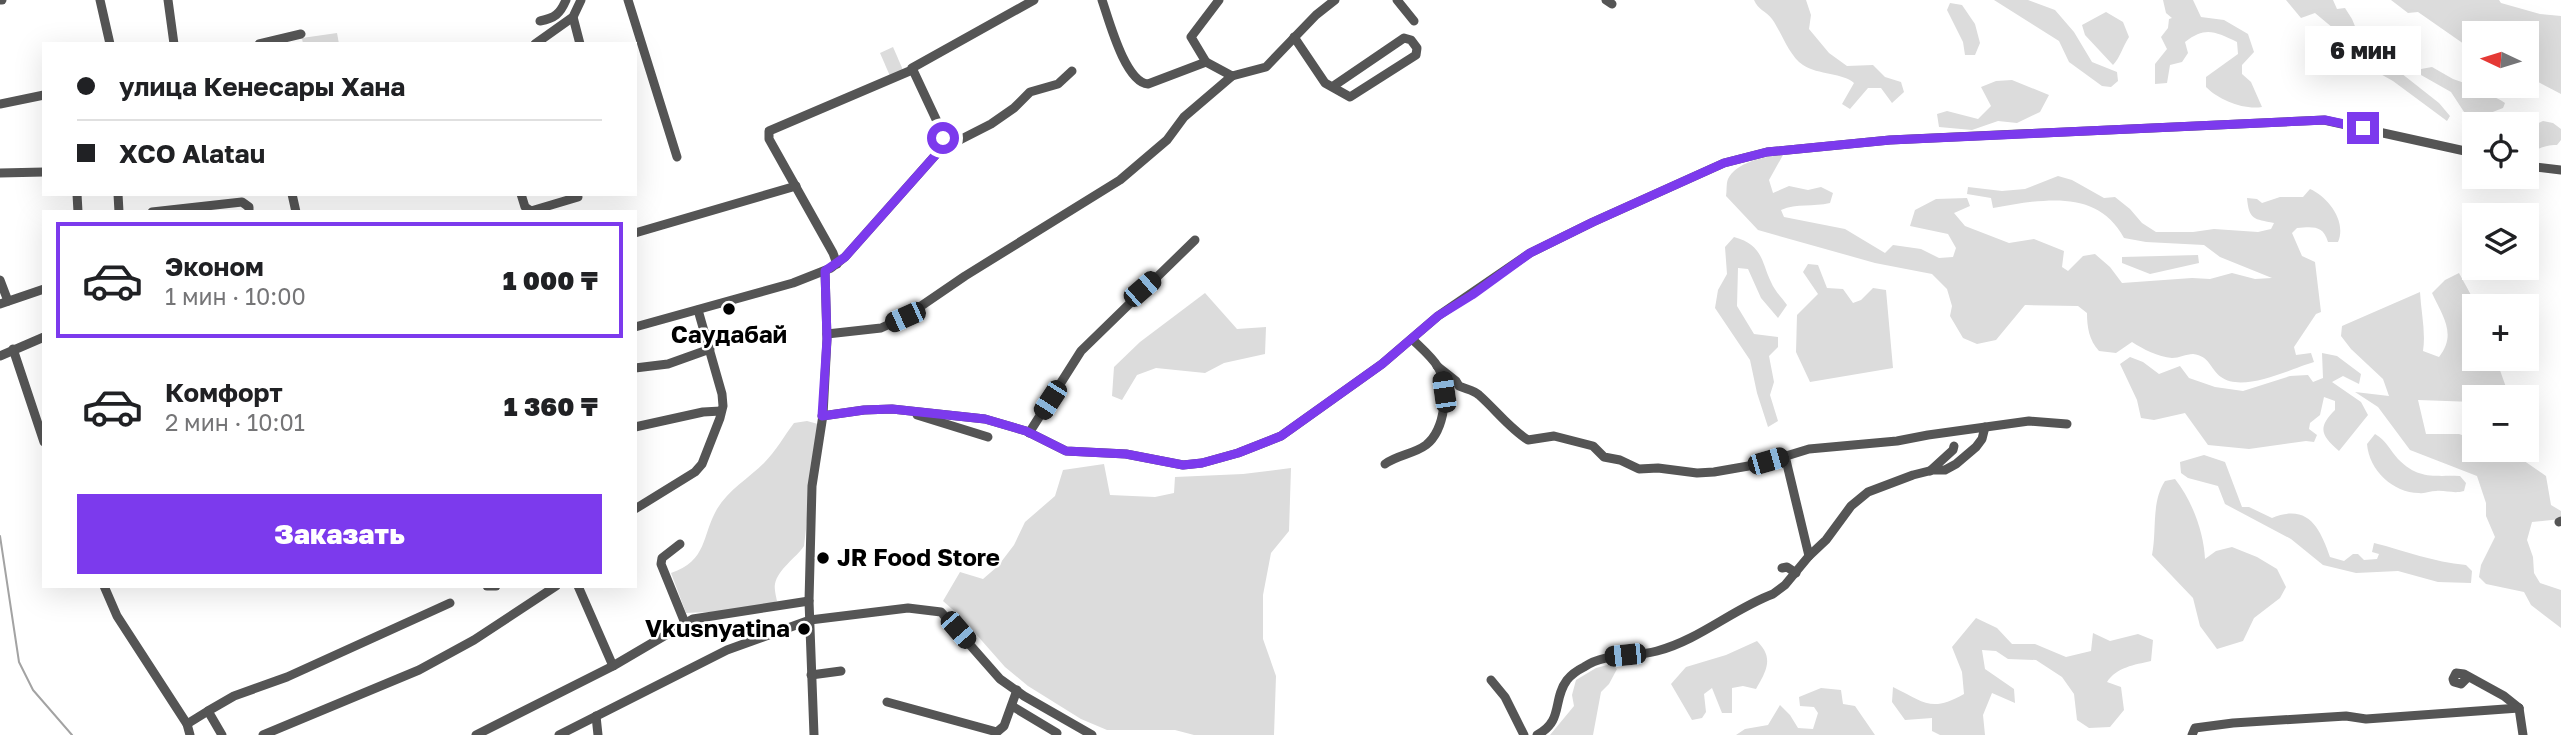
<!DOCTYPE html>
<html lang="ru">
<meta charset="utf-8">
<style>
body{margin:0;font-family:"Golos Text",sans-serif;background:#f2f2f2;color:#202124;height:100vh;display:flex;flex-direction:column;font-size:26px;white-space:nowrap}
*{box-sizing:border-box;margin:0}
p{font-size:23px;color:#757577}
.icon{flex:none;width:38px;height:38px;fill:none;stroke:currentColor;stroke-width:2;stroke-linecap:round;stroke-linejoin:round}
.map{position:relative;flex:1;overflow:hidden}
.drawer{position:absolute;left:42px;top:210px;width:595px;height:378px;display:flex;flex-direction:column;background:#fff;border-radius:0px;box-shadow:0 7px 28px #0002}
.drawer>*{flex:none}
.banner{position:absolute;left:42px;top:42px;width:595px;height:154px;border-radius:0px;box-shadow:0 7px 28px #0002;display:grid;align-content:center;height:154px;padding:0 35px;background:#fff}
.needle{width:46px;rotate:274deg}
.fabs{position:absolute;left:2462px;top:21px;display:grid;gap:14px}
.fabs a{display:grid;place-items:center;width:77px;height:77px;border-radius:0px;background:#fff;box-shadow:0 7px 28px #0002;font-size:35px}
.end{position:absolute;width:32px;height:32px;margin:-16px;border:9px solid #7c3aed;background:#fff;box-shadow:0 0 0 4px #fff}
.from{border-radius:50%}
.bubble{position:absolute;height:49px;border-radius:0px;background:#fff;box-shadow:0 7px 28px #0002;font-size:23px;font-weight:800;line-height:49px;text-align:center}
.car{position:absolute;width:21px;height:42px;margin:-21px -10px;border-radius:9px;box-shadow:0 0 5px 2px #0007;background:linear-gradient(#222 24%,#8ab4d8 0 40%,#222 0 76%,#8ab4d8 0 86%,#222 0)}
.banner b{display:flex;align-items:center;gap:24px;height:66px;font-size:26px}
.banner b+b{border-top:2px solid #e0e0e0}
.banner i{width:18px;height:18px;background:#202124}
ul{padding:12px 0 0;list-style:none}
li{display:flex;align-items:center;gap:21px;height:116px;margin:0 14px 10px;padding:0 21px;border:4px solid transparent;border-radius:0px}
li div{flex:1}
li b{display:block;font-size:26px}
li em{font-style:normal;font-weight:800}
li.active{border-color:#7c3aed}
li>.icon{width:63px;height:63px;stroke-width:1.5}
.action{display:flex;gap:14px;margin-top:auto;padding:14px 35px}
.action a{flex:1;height:80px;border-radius:0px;background:#7c3aed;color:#fff;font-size:28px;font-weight:800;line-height:80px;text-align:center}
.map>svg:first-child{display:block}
.green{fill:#dcdcdc}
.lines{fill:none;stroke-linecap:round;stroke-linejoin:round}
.stream{stroke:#a3a3a3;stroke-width:2}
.minor{stroke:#555;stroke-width:9}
.route{stroke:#7c3aed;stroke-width:9}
.poi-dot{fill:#000;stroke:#fff;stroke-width:2.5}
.labels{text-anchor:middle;stroke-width:5;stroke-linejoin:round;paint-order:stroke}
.poi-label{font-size:24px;font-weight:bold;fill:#000;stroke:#fff}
</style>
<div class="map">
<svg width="2561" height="735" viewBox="0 0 2561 735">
<rect width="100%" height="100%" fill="#fff"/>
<g class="green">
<path d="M1754,0H1806L1811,15L1809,29L1829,53L1847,66L1873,65L1885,77L1901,82L1904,92L1892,103L1881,88H1868L1850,109L1842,104L1854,83C1844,73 1818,75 1803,65C1789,56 1782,33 1772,19C1766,11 1758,10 1754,0Z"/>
<polygon points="1994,0 2028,0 2055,10 2074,32 2092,62 2117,72 2118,81 2111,87 2102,86 2069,62 2059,41"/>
<path d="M2163,0H2193L2201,17L2224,20L2248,34L2254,52L2242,65V74L2251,82L2262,107C2243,110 2219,100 2206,87V77L2238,54L2237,42C2215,32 2206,26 2185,42L2188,53L2182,62L2170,65L2167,83L2155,84V64L2167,49L2161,37L2168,28L2169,19L2172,18L2166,13Z"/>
<polygon points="2286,0 2333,0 2337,9 2345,8 2352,19 2364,48 2373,51 2439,103 2450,116 2447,121 2393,81 2343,53 2333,28 2315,13 2301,18"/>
<polygon points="2391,0 2499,0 2501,3 2540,14 2561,16 2561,94 2527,76 2527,33 2474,33 2474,51 2418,12 2408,13"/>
<polygon points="1950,3 1962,5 1975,24 1980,43 1975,55 1965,55 1963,42 1947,10"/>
<path d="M2106,12L2123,22L2129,37C2122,48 2121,56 2113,65L2085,35L2082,25Z"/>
<polygon points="337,33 339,44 303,44 302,38"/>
<polygon points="893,47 903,70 890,76 880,53"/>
<path d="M2432,67L2453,79L2473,86L2475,97C2487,95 2495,96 2505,103L2503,108L2472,120L2468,118L2451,92L2421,75V69Z"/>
<polygon points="2012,80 2049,95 2040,112 2017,123 1998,121 1972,130 1939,127 1937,114 1947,111 1978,119 1991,106 1981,87 1996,81"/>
<path d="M2543,121L2553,123L2561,129V140L2557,145C2542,145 2539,151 2527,150V128Z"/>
<path d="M1783,155L1769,180L1773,193L1789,186L1808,190L1821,187L1833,193L1830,203C1813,207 1797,203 1781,210L1784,217L1845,229L1885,253L1893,245L1921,249L1939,258L1953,257L1956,248L1948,234L1910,226L1915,210L1936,199L1967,198L1970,206L1954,213L1965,226L2009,243L2034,239L2064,251L2062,267L2068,271L2083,256L2095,254L2110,267L2122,283L2192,278L2210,279L2232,273L2255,279L2272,278L2220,257L2204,245L2146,242L2124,238C2097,187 2040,200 1993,208L1991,198L1967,194L1968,187L2002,191L2025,189L2058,176L2072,180L2104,198L2115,197L2130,209L2142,223L2156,232H2193L2214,229L2258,232L2271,229L2274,223C2254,219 2249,220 2247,198L2257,199L2262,203L2280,197H2303L2310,189C2328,197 2347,221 2338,242H2328C2323,225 2313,227 2297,228L2292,233L2302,256L2315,262L2321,312L2316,314L2294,347L2296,355L2311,353L2314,362C2290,369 2243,393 2221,377C2210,369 2210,356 2193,354C2186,354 2179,358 2172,358C2158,357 2143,349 2132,342L2116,353L2099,351C2089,340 2087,327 2087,313L2078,306L2025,305L1996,340L1977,344L1963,338L1950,316L1952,306L1947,289L1932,274L1875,263L1758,230L1726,196C1727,191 1726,184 1728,179C1736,162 1766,156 1783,155Z"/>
<path d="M1734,237C1763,245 1761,261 1771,282C1774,290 1782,298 1787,305L1778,318L1761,298L1748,269L1738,268L1737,306L1754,334L1778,337V347L1769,356L1774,382L1770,395L1778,421L1768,427L1757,393L1750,360L1715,308L1718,290L1727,274L1725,247Z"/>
<polygon points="2198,255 2199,263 2150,274 2122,263 2122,257"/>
<polygon points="1808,264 1818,265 1827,288 1843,289 1853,303 1861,300 1873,288 1886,290 1893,368 1810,382 1796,352 1797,315 1818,294 1803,272"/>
<path d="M2459,273L2477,306H2474V359H2496L2507,390L2475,385L2474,393L2502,397H2474V402L2418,400L2426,434H2459L2474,439V450H2489C2499,459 2507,461 2520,458L2546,476L2551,505L2561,511V519L2532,522L2527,540L2533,557L2534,573L2540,583L2561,590V628L2531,605L2524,592L2486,584L2479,577L2481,565L2495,537L2486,516V503L2477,476L2410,450L2378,407L2355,392L2389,396L2383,379L2351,349L2341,336L2342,326L2420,292C2421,312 2426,332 2423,351L2439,357C2457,334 2443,317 2432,293L2445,280Z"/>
<polygon points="1205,293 1237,329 1266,327 1265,354 1224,363 1205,373 1156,368 1137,375 1122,400 1112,396 1114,367 1140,342"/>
<path d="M2322,353L2337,356L2361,374L2359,384L2343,376L2332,382L2361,402L2368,415L2339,451C2320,435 2318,427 2335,410V401L2324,397L2320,415L2310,423L2309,429L2317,435L2314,442L2306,441L2249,449L2208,445L2185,413L2154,420L2141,418L2137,400L2120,364L2130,357L2143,362L2159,374L2180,366L2189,378L2215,387L2243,391L2290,376L2308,375L2313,382L2323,378Z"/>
<path d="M807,421L818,424L804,546C796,558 778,569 775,584C774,589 776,596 777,601C748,613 716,611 686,613L671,573C708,560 701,537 717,509C728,490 749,478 764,463C776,451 784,436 794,423Z"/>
<path d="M2375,434C2386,440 2390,450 2398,459C2419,480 2433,475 2460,476L2466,483L2464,491C2454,494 2445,490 2436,491C2430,491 2425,494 2419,493C2393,493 2369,470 2367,444Z"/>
<path d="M2204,455L2225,462L2242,507H2249L2272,518C2309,503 2320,529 2330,557L2344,561L2353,554H2358L2364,560L2377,559L2379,554L2372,552L2374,543C2406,551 2433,562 2466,565L2472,571L2471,583L2438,582L2398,571L2356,573L2323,565L2291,539L2225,504L2218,486L2188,478L2181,473L2180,462Z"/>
<polygon points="1104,464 1110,495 1155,497 1174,493 1175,477 1243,474 1291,468 1289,531 1271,553 1263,595 1263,639 1276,676 1274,735 1194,735 1175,730 1107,730 1081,719 1028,686 1005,667 960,616 943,601 960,572 983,579 998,566 1014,545 1025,522 1055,496 1063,470"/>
<path d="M2175,479C2192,500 2204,533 2205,559L2216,551L2232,547L2257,557L2277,569L2286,587L2280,598L2254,618L2243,641L2217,649L2200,626L2193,598L2152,555C2157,531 2151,502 2165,481Z"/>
<path d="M1976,618L1997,628L2012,644H2035L2066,657L2091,651L2093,633L2110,641L2138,634L2153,640L2151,661C2134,665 2117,667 2107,682L2121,687L2124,710L2110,727L2089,728L2077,720L2074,694L2062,677L2036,660L2008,659L1996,651L1982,650L1985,669L2014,689L2015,703L1992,693L1983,715L1985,735H1940L1932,731V718L1905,720L1892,702L1893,687C1924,702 1931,713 1964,694L1962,672L1952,647Z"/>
<path d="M1757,641C1774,658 1767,670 1756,689L1743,686L1732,688V713H1722L1712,688L1704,694L1706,712L1702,718L1692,720L1671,684L1686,667L1726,655Z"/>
<polygon points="1611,664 1617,669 1609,684 1601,692 1593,735 1550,735 1574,706 1572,695 1576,680 1596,668"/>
<polygon points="1821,688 1841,690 1843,704 1855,706 1875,735 1736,735 1745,729 1768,725 1780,705 1790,715 1798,728 1813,729 1818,713 1814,707 1800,706 1799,697"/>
</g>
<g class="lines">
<polyline class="stream" points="0,536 19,662 33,690 72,735"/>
<g class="minor">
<polyline points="0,0 2,0"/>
<polyline points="100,0 110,44"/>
<polyline points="168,0 174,44"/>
<polyline points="628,0 677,157"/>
<path d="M1102,0C1109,20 1125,82 1148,84L1206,62L1232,76L1266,67L1316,15L1335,0"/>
<polyline points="1397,0 1414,21"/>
<polyline points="1606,0 1612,4"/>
<polyline points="573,17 580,44"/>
<path d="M540,21C555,18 560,14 566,0"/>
<polyline points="1294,37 1325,83 1350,97 1416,55 1417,48 1411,40 1404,38 1332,87"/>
<polyline points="259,44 301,34"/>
<polyline points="535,44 573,17 581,0"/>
<polyline points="1206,62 1191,37 1219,0"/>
<polyline points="0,104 44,95"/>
<polyline points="940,150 991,124 1014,108 1030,92 1058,84 1072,71"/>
<polyline points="2527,166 2561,170"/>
<polyline points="0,173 44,172"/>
<polyline points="77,194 78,212"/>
<polyline points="118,194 119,212"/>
<polyline points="292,194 296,212"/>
<polyline points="521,194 525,207 531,211 578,197"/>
<polyline points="152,212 242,202 249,207 249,212"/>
<polyline points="635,233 796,186"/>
<polyline points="837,264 833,253 769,139 769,131 912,70"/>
<polyline points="0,280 8,301"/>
<polyline points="0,304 44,289"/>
<polyline points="635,327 793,283 831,268 845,257 940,150 943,138 942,132 912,68 1034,0"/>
<polyline points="827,334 881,328 905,317 965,276 1120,180 1167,140 1184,117 1232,76"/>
<polyline points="13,349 44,442"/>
<polyline points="0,356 44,337"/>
<path d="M1437,366L1456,381L1459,386C1465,389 1474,390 1479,395C1496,410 1509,428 1528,440L1554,436L1593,446L1604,457L1620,460L1639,469L1658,468L1697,473L1714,472L1760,464L1809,449L1897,441L1928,435L2029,421L2067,424"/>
<polyline points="635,368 668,364 710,349"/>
<polyline points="917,415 988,437"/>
<polyline points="822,416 864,410 892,409 985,419 1026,431 1066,451 1126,454 1183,465 1202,463 1238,453 1281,436 1382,364 1438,316 1530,253 1593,222 1724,163 1767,152 1890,140 2324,120 2474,153"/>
<polyline points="635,427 703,412 721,411"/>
<polyline points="1029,433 1081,351 1195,240"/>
<polyline points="1785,456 1809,556 1826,540 1851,506 1868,492 1913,475 1933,470 1945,470 1956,464 1976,447 1982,439 1985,427"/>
<path d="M1385,464C1397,455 1414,454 1426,445C1445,430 1450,388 1438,367C1432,357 1420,347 1412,339"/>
<polyline points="1930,471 1953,450 1954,446"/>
<polyline points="635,509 695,472 702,464 720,418 723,406 722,394 698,310"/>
<polyline points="2559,522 2561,521"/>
<polyline points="680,544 662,558 661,564 685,623"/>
<polyline points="1782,568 1787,567 1796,573"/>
<polyline points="104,586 117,616 187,724 190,735"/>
<polyline points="487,586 496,586"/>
<polyline points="578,586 613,666"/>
<polyline points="811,675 841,671"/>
<polyline points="2467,678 2461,684 2454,682 2453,679 2456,673 2464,674 2504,696 2519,708"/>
<polyline points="1491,680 1505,697 1524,735"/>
<polyline points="887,702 997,732 1004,726 1017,690"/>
<polyline points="1012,706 1057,733"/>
<polyline points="2519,708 2523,735"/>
<polyline points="208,711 234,696 287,677 450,603"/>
<polyline points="596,716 598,735"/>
<polyline points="187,724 208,711 222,735"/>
<polyline points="263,735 419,670 474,640 556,586"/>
<polyline points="476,735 613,666 693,619 809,601"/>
<polyline points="559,735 727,650 810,620 908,608 941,612 1000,679 1024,696 1092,735"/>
<polyline points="814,735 809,601 812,486 823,415 827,339 825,271"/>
<path d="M1537,735C1564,721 1552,700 1567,680C1571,675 1578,670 1584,667C1606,652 1632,658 1657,651C1699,640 1733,609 1773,594L1785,585L1809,556"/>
<polyline points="2192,735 2195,728 2233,723 2346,716 2366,719 2519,708"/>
</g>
</g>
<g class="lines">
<polyline class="route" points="943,138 940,150 845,257 825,271 827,339 822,416 864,410 892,409 985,419 1026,431 1066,451 1126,454 1183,465 1202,463 1238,453 1281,436 1382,364 1438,316 1472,295 1530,253 1593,222 1724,163 1767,152 1890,140 2304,121 2325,120 2363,128"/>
</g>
<g class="poi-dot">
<circle cx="729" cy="309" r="7"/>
<circle cx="823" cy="558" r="7"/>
<circle cx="804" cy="629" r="7"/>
</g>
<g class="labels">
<g class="poi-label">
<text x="729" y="343">Саудабай</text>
<text x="837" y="566" text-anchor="start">JR Food Store</text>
<text x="790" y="637" text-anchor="end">Vkusnyatina</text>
</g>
</g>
</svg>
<div class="fabs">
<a><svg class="needle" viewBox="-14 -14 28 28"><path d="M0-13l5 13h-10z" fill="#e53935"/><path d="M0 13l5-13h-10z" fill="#757577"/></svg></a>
<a><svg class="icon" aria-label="locate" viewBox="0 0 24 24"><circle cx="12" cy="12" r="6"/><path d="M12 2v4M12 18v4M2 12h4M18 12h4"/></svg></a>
<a><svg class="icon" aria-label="layers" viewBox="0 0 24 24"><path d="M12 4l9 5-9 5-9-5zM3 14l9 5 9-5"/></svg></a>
<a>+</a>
<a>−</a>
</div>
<i class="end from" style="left:943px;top:138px"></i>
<i class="end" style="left:2363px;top:128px"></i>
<div class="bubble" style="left:2305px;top:26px;width:116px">6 мин</div>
<i class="car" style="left:1142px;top:289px;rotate:49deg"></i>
<i class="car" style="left:905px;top:317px;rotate:246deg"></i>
<i class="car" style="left:1444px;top:392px;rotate:352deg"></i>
<i class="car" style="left:1050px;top:400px;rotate:213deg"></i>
<i class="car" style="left:1768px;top:461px;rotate:74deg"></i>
<i class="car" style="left:958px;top:630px;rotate:139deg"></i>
<i class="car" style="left:1625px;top:655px;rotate:264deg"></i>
<div class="banner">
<b><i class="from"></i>улица Кенесары Хана</b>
<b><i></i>XCO Alatau</b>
</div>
<section class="drawer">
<ul>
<li class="active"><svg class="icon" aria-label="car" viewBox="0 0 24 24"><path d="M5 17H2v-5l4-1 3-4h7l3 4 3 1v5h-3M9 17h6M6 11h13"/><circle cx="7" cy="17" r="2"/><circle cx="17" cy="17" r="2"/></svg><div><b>Эконом</b><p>1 мин · 10:00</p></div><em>1 000 ₸</em></li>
<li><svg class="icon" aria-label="car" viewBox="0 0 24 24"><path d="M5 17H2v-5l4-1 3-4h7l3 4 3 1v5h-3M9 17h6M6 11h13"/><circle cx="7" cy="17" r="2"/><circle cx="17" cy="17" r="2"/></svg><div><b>Комфорт</b><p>2 мин · 10:01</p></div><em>1 360 ₸</em></li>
</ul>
<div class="action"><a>Заказать</a></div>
</section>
</div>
